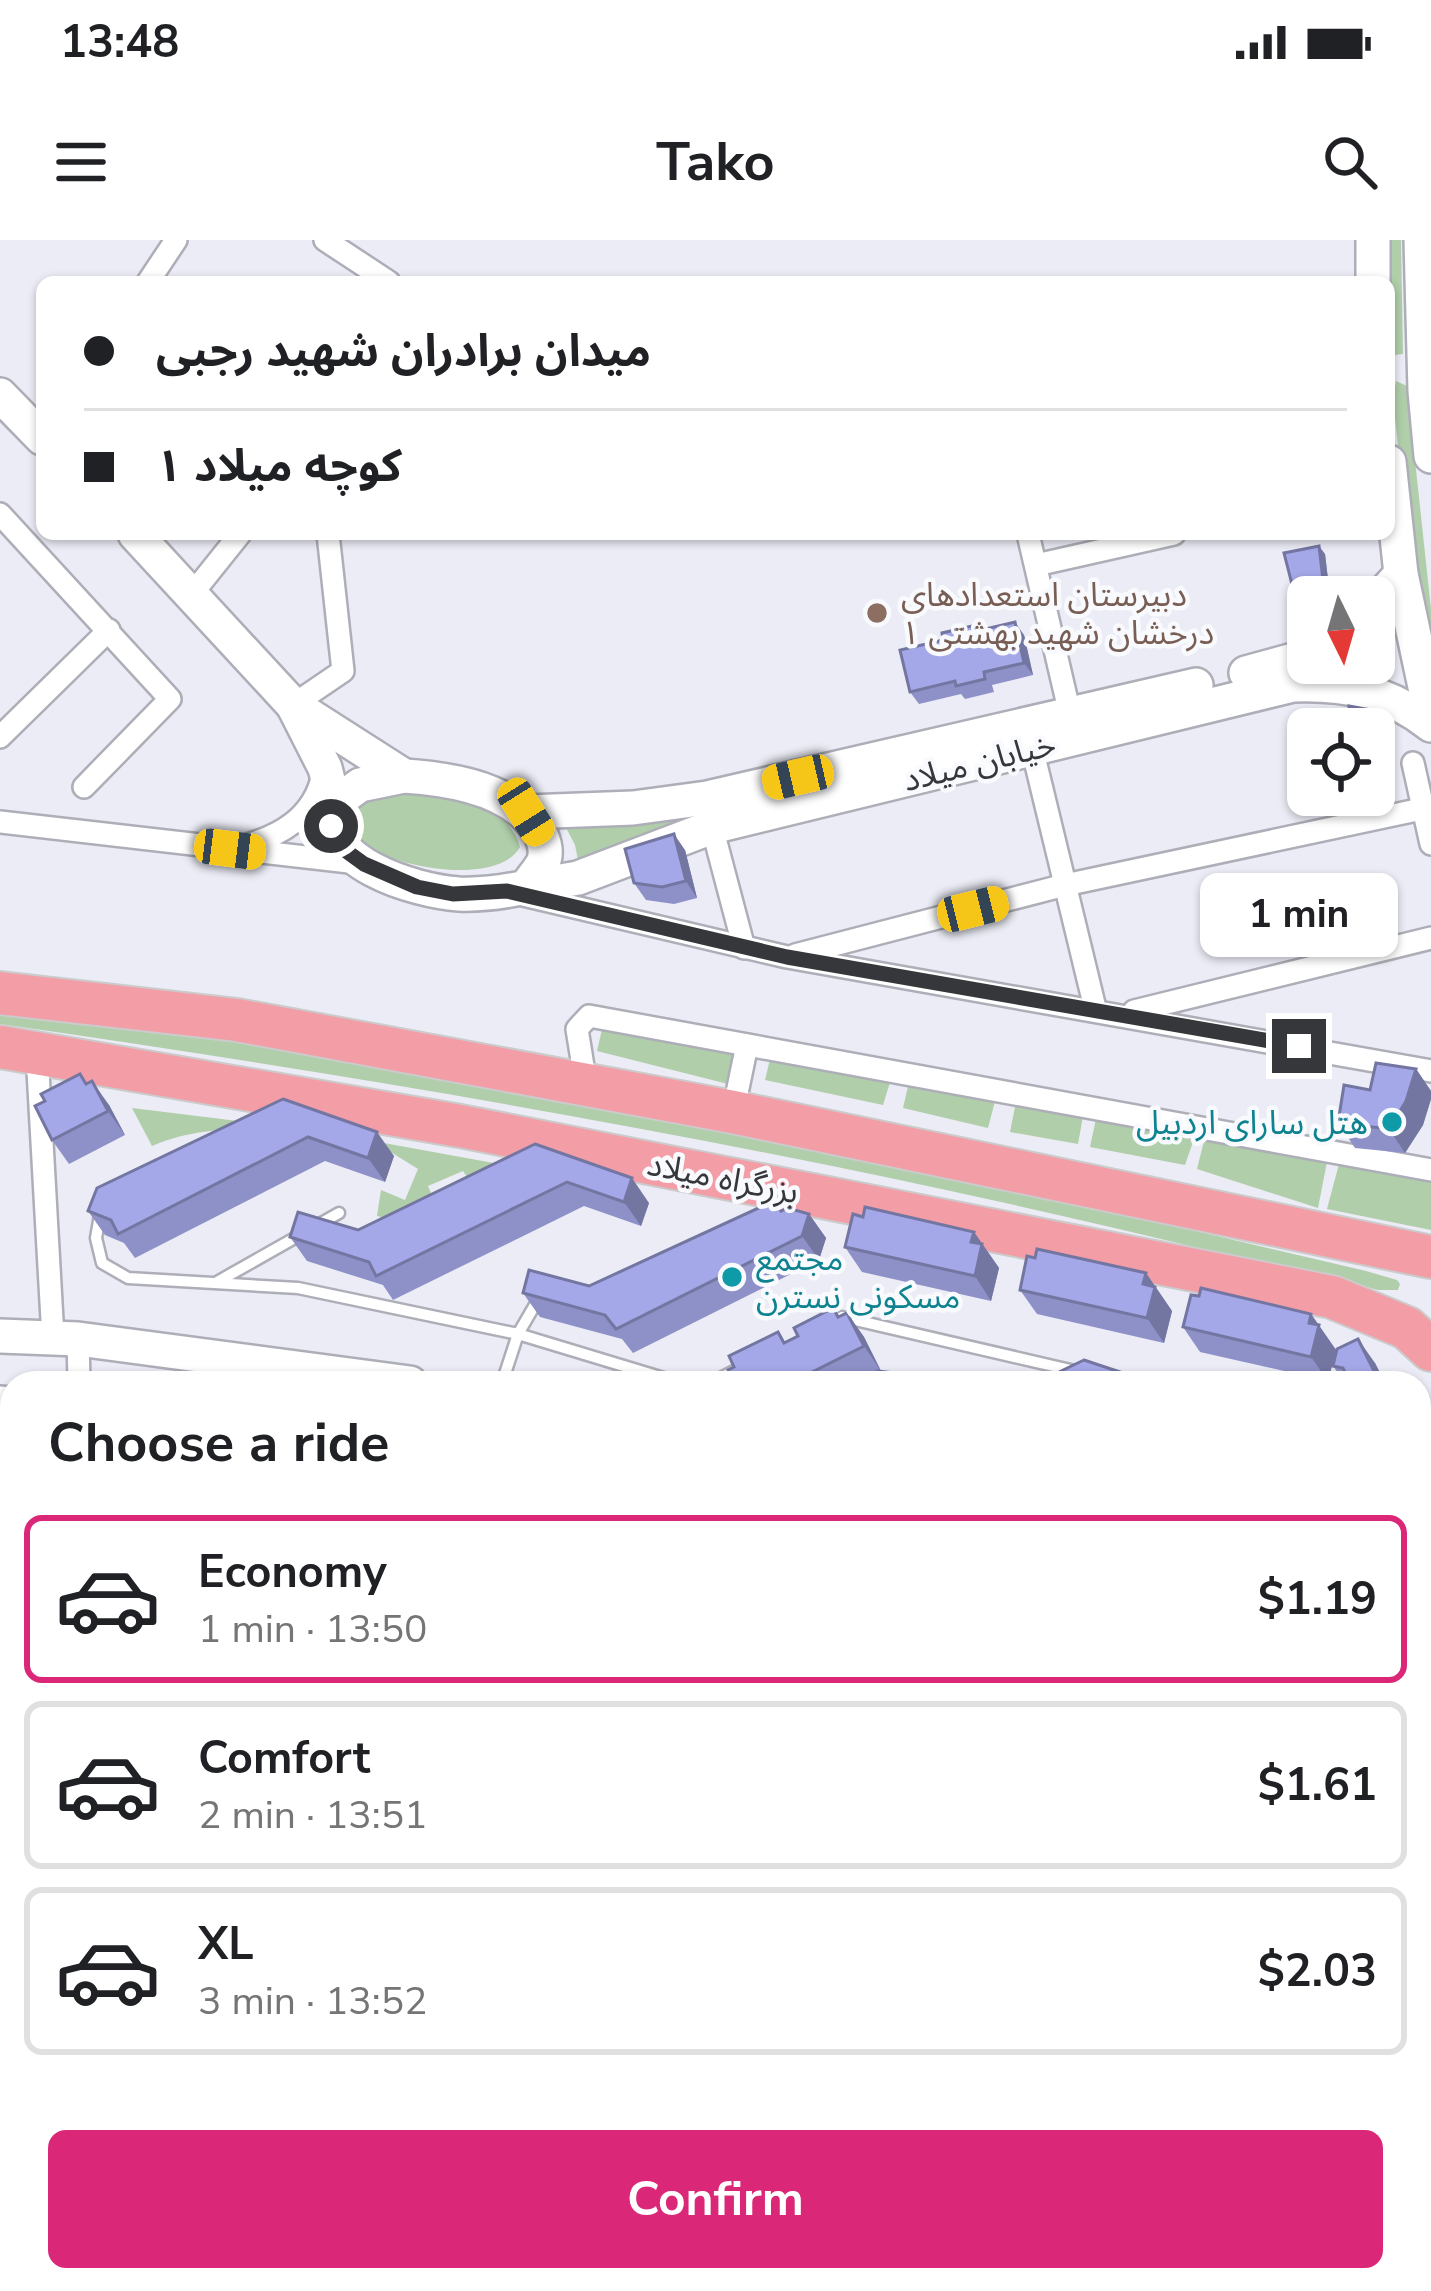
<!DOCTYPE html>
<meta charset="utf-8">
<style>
body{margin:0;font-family:"Nunito Sans","Noto Sans Arabic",sans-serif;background:#f2f2f2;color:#202124;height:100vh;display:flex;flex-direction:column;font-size:45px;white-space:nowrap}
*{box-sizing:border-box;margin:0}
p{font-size:39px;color:#757577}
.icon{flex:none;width:66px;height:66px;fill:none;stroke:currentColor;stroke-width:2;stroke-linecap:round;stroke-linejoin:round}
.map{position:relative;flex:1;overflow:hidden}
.panel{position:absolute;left:0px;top:1131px;width:1431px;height:921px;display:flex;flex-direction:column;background:#fff;border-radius:36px 36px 0 0;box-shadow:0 3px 9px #0004}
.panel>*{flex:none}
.hud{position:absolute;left:36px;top:36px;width:1359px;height:264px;border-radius:18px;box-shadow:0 3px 9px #0004;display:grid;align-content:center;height:264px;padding:0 48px;background:#fff}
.needle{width:78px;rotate:175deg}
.controls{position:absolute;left:1287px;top:336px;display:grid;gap:24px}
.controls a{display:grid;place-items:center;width:108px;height:108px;border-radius:18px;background:#fff;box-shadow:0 3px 9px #0004;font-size:60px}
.end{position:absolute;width:54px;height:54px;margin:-27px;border:15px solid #36373a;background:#fff;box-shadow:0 0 0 6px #fff}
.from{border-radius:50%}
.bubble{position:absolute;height:84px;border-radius:18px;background:#fff;box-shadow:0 3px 9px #0004;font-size:39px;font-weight:700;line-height:84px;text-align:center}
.car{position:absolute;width:36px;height:72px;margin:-36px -18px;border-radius:15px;box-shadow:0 0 9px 3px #0007;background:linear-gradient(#f5c518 24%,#345 0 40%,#f5c518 0 76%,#345 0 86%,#f5c518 0)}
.hud b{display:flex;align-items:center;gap:42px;height:114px;font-size:45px}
.hud b+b{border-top:3px solid #e0e0e0}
.hud i{width:30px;height:30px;background:#202124}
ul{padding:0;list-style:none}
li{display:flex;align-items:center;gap:36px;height:168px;margin:0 24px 18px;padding:0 24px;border:6px solid #e0e0e0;border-radius:18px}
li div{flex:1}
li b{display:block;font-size:45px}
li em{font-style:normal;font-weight:700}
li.current{border-color:#db2777}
li>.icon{width:108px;height:108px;stroke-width:1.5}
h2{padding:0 48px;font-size:54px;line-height:144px}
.action{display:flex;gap:24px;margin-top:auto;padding:24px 48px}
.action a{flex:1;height:138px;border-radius:18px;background:#db2777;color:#fff;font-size:48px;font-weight:700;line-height:138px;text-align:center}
.status{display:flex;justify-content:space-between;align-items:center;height:84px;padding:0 60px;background:#fff;direction:ltr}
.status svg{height:33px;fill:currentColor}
header{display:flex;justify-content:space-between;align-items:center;height:156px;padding:0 48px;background:#fff;font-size:54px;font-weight:700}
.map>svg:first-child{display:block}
.green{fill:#b0cea9}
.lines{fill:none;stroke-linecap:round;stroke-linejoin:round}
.lane-casing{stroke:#adaeb7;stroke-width:15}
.street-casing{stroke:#adaeb7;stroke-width:26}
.secondary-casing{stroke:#adaeb7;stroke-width:38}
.highway-casing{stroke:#cbcbcc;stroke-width:46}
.lane{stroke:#fff;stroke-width:10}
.street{stroke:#fff;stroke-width:21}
.secondary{stroke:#fff;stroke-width:33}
.highway{stroke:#f39da7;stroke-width:42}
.wall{fill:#8e90c8}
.shaded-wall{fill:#7476a2}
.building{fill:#a5a8e8;stroke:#7476a2;stroke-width:3}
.route{stroke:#36373a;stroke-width:15}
.education-dot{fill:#8d6e63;stroke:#f9fafd;stroke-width:4.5}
.culture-dot{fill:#0f9aa8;stroke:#f9fafd;stroke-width:4.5}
.labels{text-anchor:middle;stroke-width:9;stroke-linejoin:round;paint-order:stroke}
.education-label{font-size:33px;fill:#785e54;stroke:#f9fafd;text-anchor:start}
.street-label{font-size:33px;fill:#36373a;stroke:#f9fafd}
.culture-label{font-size:33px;fill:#0d838f;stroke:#f9fafd;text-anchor:end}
</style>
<div class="status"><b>13:48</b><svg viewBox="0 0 49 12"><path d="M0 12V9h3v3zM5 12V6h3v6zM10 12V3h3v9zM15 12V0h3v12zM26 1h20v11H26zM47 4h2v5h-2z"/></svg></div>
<header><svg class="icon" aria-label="menu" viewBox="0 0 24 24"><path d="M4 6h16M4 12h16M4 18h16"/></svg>Tako<svg class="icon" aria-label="search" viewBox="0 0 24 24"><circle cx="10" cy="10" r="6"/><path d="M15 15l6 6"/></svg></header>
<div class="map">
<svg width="1431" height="2051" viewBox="0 0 1431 2051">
<rect width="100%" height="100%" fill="#ebecf5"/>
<g class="green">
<polygon points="1387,0 1401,0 1403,114 1394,115 1389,107"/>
<polygon points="1396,141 1407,146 1431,369 1431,433 1407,293 1393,158"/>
<polygon points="1377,387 1388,446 1307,433 1322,423 1374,423"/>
<polygon points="1273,433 580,630 575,605 563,582 1000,497"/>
<path d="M408,551C447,558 508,561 520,607C497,649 378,627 353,594C348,587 345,575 341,568L346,562Z"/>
<path d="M0,769L311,813L975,939L1366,1031L1397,1040L1400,1044L1398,1050H1378C1325,1036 1272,1026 1219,1013C817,914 410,843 0,784Z"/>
<polygon points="603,785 737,812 728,844 597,811"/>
<polygon points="771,815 891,839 883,865 765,840"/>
<polygon points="909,842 995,861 988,888 903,868"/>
<polygon points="1016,862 1083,876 1078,904 1010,892"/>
<path d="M132,868L270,885C227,891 193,888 152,906Z"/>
<polygon points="1096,879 1195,896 1185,925 1090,907"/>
<polygon points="1205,897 1327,922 1318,968 1197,929"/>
<polygon points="373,901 532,930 475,949 463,931 428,946 434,960 393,980 377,976 381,950 405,960 418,929"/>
<polygon points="1339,924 1431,938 1431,990 1327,969"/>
</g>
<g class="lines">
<defs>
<g id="lane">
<polyline points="100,975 96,998 102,1023 128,1038 298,1048 518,1094 539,1058"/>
<polyline points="316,986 339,973"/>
<polyline points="217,1042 300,995"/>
<polyline points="842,1077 1075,1131"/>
<polyline points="502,1143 518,1094 680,1143"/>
<polyline points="711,1143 740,1128"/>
</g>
<g id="street">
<polyline points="325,0 389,42"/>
<polyline points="148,42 176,0"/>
<polyline points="0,274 170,459 84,547"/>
<polyline points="1028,294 1070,474"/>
<polyline points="1036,325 1174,294"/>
<polyline points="192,354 240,294"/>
<polyline points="293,465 343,431 328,294"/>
<polyline points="0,497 109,390"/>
<polyline points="1032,508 1095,768"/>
<polyline points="1413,523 1431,604"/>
<polyline points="0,582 358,623"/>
<polyline points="712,587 744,708"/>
<path d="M239,607C279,597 314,578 323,534"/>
<polyline points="519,654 787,717 1431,831"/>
<polyline points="795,715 1065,645 1431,567"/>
<polyline points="1134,771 1431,698"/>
<polyline points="37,813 53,1098"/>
<polyline points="586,845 577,789 589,776 1431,930"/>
<polyline points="733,872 747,805"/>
<polyline points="78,1099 79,1143"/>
<polyline points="0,1157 12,1158"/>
<polyline points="0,1235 12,1235"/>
<polyline points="0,1334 12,1334"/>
<polyline points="0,1424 12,1424"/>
<polyline points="0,1506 12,1506"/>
<polyline points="0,1600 12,1601"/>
<polyline points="1419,1676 1431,1676"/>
<polyline points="0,1760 12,1767"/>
<polyline points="1419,1819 1431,1819"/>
<polyline points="0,1849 12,1849"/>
<polyline points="0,1943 11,1942"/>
<polyline points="1419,1966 1431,1966"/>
<polyline points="0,2038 12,2038"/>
<polyline points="481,2040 525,2046 1144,2051"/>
<polyline points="1336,2040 1337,2051"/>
<polyline points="75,2051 75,2040"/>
<polyline points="274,2051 274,2040"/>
</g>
<g id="secondary">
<polyline points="1373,0 1373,42"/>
<polyline points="1421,0 1425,151 1431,216"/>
<polyline points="0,155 42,198"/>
<polyline points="1389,222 1401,334 1431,475"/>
<polyline points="135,294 293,465 404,536"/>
<polyline points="1374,364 1401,334"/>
<polyline points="1246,433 1308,416"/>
<polyline points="294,467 325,528 334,564"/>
<path d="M404,536C452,539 517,549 541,595C545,604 547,614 543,623C539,631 531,639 526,647C503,652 482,655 459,654C415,651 316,622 334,564L360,545Z"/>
<polyline points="527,572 633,568 707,558 1196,445"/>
<path d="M526,647L578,638L712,587L1293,445C1346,443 1389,452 1431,485"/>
<polyline points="0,1096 78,1099 410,1143"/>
<polyline points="1419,1551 1431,1561"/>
</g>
<g id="highway">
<polyline points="0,753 237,780 733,872 1431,1017"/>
<polyline points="0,807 460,886 1332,1057 1407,1088 1431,1110"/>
</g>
</defs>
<use href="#lane" class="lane-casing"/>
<use href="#street" class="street-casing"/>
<use href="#secondary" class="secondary-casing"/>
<use href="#highway" class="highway-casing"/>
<use href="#lane" class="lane"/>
<use href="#street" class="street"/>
<use href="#secondary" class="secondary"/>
<use href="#highway" class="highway"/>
</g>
<g class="wall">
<polygon points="1325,314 1329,348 1319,357 1308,357 1308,368 1303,373 1297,364"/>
<polygon points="976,385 980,390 1024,395 1033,435 992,445 994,452 965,459 961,454 919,464 910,452 943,400"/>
<polygon points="1383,479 1388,503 1386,508 1374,511 1374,489"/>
<polygon points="685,610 697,658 674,664 646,660 634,643"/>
<polygon points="1416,829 1431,851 1431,859 1423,885 1405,913 1355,908 1338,883 1370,850"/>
<polygon points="87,844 109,865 125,895 69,924 52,900"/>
<polygon points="283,859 394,916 385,942 325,921 135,1018 124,1003 105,995 88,971"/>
<polygon points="535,904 649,963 641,986 584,966 393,1060 383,1045 307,1021 290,997 358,990"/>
<polygon points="783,970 809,974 826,998 819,1020 633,1113 622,1099 540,1077 523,1053 589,1046"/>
<polygon points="974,992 999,1028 991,1061 862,1032 845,1007"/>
<polygon points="1146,1033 1172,1071 1164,1103 1037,1074 1020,1050"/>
<polygon points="833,1068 839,1077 847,1073 864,1097 881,1131 893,1133 900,1143 734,1143"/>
<polygon points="1311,1074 1336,1110 1328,1141 1200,1112 1183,1087"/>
<polygon points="1375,1123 1385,1143 1345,1143 1333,1126"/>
<polygon points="1419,1236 1431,1241 1431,1309 1419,1314"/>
<polygon points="1431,1316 1431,1413 1429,1414 1431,1420 1419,1424 1419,1320"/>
<polygon points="133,2040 213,2040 213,2050 133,2051"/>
</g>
<g class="shaded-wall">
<polygon points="1319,306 1325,314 1329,348 1323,340"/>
<polygon points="1015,382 1024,395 1033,435 1024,423"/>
<polygon points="1377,471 1383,479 1388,503 1386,508 1380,500"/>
<polygon points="674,594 685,610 697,658 686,641"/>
<polygon points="1416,829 1431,851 1431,859 1423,885 1405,913 1389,889"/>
<polygon points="92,841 109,865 125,895 108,871"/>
<polygon points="377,892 394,916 385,942 368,918"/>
<polygon points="632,938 649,963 641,986 624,962"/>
<polygon points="809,974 826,998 819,1020 802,996"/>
<polygon points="974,992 999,1028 991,1061 975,1036 971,1002"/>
<polygon points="1146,1033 1172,1071 1164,1103 1147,1078 1143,1044"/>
<polygon points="847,1073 864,1097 881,1131 864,1106"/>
<polygon points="1311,1074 1336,1110 1328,1141 1311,1117 1309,1083"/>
<polygon points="1358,1099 1375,1123 1385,1143 1380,1143"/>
</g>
<g class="building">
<polygon points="1319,306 1323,340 1297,364 1284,313"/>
<polygon points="1015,382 1024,423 984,432 985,439 956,446 955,441 910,452 900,410 943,400 942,393 976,385 977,391"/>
<polygon points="1349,466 1377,471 1382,494 1380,500 1374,501 1374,489 1352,489"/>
<polygon points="674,594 686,641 662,647 634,643 625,609"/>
<polygon points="1376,823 1416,829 1406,861 1389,889 1338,883 1344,845 1370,850"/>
<polygon points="80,834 86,844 92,841 108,871 52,900 35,866 45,861 41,854"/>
<polygon points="283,859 377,892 368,918 308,897 118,994 111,980 88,971 97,948"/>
<polygon points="535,904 632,938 624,962 567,942 376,1036 369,1022 290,997 298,972 358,990"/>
<polygon points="776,960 781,971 788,968 809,974 802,996 616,1089 605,1075 523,1053 529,1030 589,1046"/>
<polygon points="865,967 974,992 971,1002 982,1004 975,1036 845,1007 853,974 863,977"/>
<polygon points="1037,1009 1146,1033 1143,1044 1155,1047 1147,1078 1020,1050 1027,1016 1035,1018"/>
<polygon points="1201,1048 1311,1074 1309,1083 1319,1085 1311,1117 1183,1087 1191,1055 1199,1056"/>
<polygon points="833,1068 838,1077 847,1073 864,1106 790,1143 734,1143 728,1130 734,1127 729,1116 778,1092 784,1103 798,1096 794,1088"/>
<polygon points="1358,1099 1380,1143 1350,1143 1343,1128 1333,1126 1337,1109"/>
<polygon points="1084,1120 1153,1143 1036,1143"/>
<polygon points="878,1131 893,1133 898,1143 855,1143"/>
<polygon points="1426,1233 1431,1242 1431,1277 1419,1282 1419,1236"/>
<polygon points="1431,1316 1431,1357 1419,1361 1419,1320"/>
<polygon points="133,2040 159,2040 160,2051 133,2051"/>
</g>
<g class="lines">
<polyline class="route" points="331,586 342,608 364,624 417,647 453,654 507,651 787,717 1299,806"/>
</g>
<circle class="education-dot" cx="877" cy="373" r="12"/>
<g class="culture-dot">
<circle cx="1392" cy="882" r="12"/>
<circle cx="732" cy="1037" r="12"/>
</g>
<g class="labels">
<g class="education-label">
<text x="901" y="366">دبیرستان استعدادهای<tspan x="901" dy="38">درخشان شهید بهشتی ۱</tspan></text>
</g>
<g class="street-label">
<text transform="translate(979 521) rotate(-14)" y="12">خیابان میلاد</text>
<text transform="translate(723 937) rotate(11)" y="12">بزرگراه میلاد</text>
</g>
<g class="culture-label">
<text x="1368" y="894">هتل سارای اردبیل</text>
<text x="756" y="1030" text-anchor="start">مجتمع<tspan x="756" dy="38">مسکونی نسترن</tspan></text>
</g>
</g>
</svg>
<div class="controls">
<a><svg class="needle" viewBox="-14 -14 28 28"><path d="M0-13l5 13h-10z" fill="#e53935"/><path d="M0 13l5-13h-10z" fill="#757577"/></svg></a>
<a><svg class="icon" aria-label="locate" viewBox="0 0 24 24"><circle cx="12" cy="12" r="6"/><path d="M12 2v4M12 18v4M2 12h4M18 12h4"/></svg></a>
</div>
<i class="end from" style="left:331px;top:586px"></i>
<i class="end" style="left:1299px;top:806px"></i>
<div class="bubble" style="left:1200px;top:633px;width:198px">1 min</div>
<i class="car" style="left:798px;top:537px;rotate:257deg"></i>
<i class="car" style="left:526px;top:572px;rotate:148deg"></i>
<i class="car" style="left:230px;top:609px;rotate:97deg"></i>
<i class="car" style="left:973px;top:669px;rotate:76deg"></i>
<div class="hud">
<b><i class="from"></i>میدان برادران شهید رجبی</b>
<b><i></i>کوچه میلاد ۱</b>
</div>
<section class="panel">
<h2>Choose a ride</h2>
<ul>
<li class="current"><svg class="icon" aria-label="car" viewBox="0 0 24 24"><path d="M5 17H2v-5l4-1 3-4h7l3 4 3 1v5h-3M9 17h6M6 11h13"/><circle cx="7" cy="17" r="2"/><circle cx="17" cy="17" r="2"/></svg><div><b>Economy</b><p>1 min · 13:50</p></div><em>$1.19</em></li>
<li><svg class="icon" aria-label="car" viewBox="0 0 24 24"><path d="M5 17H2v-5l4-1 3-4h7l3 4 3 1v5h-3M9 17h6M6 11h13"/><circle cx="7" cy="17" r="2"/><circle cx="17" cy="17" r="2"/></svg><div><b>Comfort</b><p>2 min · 13:51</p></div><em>$1.61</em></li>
<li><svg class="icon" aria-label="car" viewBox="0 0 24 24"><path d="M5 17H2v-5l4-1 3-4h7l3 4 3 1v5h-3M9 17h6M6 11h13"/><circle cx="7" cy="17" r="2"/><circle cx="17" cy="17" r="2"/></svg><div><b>XL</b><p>3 min · 13:52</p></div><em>$2.03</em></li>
</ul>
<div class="action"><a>Confirm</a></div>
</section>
</div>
